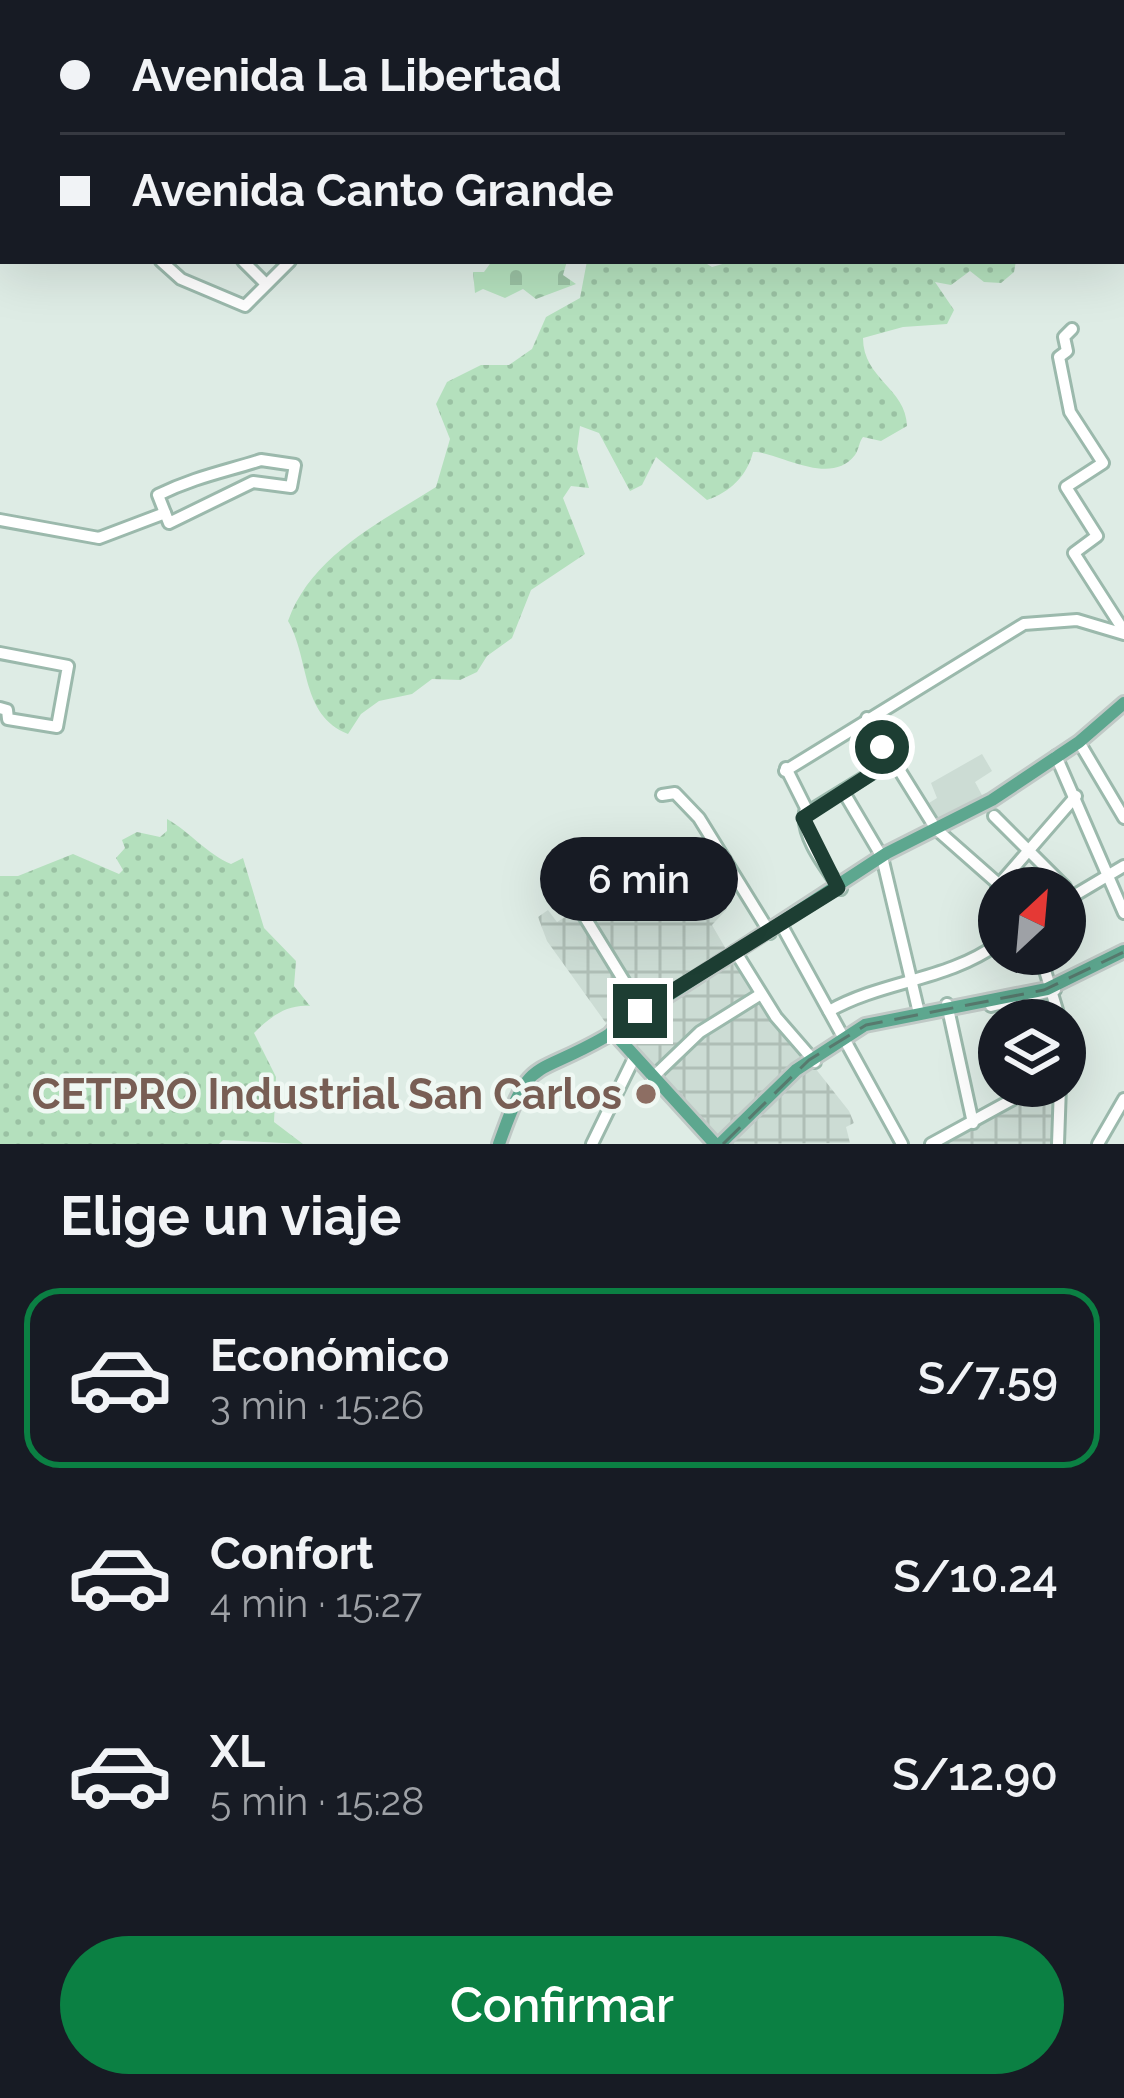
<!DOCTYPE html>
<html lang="es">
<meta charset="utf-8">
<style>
body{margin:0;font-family:Raleway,sans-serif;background:#20242c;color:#f1f3f6;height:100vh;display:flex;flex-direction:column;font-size:45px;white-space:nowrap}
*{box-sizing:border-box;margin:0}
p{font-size:39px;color:#9ea1a6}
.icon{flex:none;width:66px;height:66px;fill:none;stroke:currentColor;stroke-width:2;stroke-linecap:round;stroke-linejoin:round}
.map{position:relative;height:1144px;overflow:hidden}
.details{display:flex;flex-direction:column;background:#171b24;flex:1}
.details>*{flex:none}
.hud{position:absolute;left:0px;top:0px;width:1125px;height:264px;box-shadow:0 12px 48px #0002;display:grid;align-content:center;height:264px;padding:0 60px;background:#171b24}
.needle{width:78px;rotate:26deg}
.tools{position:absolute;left:978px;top:867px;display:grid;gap:24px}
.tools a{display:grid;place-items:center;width:108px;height:108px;border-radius:50%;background:#171b24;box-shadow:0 12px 48px #0002;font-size:60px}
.end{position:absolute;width:54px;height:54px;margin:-27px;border:15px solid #1d3e33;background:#fff;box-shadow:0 0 0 6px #fff}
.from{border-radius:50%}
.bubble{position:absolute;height:84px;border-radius:42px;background:#171b24;box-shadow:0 12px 48px #0002;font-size:39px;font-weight:600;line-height:84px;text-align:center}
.hud b{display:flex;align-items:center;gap:42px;height:114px;font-size:45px}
.hud b+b{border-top:3px solid #363941}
.hud i{width:30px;height:30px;background:#f1f3f6}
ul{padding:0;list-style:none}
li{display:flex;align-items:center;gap:36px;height:180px;margin:0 24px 18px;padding:0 36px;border:6px solid transparent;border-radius:36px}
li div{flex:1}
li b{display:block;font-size:45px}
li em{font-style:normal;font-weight:600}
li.on{border-color:#0b8043}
li>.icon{width:108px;height:108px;stroke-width:1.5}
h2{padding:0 60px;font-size:54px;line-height:144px}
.primary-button{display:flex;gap:24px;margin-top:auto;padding:24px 60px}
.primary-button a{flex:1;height:138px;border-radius:72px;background:#0b8043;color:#fff;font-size:48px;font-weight:600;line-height:138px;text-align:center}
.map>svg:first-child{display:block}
.built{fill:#ccdcd4}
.industrial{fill:url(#industrial-grid)}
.grass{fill:url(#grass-dots)}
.cemetery{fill:url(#cemetery-stones)}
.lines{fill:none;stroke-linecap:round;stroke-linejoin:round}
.secondary-casing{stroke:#9bb9ac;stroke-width:16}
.primary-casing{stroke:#c0c9c6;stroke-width:18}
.highway-casing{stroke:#c0c9c6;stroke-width:21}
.secondary{stroke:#fff;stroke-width:10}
.primary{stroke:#5da78f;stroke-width:12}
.highway{stroke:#266d59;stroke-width:15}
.rail{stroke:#577a6e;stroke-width:3;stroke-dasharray:24 12;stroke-linecap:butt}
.route{stroke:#1d3e33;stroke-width:15}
.education-dot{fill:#8d6e63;stroke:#eff8f3;stroke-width:4.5}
.labels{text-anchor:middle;stroke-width:9;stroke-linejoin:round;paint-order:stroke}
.education-label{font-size:42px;font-weight:bold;fill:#785e54;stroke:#eff8f3;text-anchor:end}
</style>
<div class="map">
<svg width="1124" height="1144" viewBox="0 0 1124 1144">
<defs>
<pattern id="industrial-grid" width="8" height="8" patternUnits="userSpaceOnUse" patternTransform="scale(3)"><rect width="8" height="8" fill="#ccdcd4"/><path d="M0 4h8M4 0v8" fill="none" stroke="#afbeb6"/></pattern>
<pattern id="grass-dots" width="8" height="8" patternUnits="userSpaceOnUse" patternTransform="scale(3)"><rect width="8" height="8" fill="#b4e0bd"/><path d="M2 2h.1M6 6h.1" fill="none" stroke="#9ac1a3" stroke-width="1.8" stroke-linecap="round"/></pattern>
<pattern id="cemetery-stones" width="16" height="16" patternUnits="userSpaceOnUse" patternTransform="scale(3)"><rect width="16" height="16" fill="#b4e0bd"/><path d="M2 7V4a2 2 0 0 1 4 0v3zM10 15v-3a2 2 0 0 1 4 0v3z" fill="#9ac1a3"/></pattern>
</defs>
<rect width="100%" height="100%" fill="#deece5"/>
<polygon class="built" points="982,754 992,771 975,782 984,799 960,815 955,811 939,820 929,803 937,798 931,783"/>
<g class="industrial">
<polygon points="693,868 705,890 714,887 727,909 712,925 730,956 736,955 774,1016 849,1111 854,1123 846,1127 850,1143 713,1144 618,1040 547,941 538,917 548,910 557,922 578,909 569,893 582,885 599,911 604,900 625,896 638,879 645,880 650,896"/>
<polygon points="1062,1089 1060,1144 934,1144 1026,1094"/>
</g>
<g class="grass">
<path d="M587,261H702L712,267L733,261H1016L1014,272L1001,283L984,282L970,271L951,285L935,282L954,310L947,324L903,327L863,338C863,379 906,388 907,426L881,441L863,437C859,442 859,449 855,455C830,488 777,451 753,452C747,476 730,492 707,500L656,457L642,485L630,491L599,433L580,426L577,449L589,488L571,486L563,498L585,554L531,590L512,638L487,656L477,672L460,680L432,679L412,694L379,701L361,714L348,734C300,715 310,659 288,621C311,556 379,523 436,487L450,439L436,404L447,382L481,365H509L532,349L546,317L580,298Z"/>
<path d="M167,819C190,832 207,854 231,864L243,858L264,928L296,961L294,986L310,1006C287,1004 270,1017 254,1033L276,1077L274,1122L303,1144L223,1140L219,1144H0V876H18L73,854L119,874L123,870L116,858L125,848L122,840L137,832L160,837L167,831Z"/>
</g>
<polygon class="cemetery" points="492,261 567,261 563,275 576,284 536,299 523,289 505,298 483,289 475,293 473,272 484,272"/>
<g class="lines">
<defs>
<g id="secondary">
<polyline points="556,0 559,3"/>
<polyline points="17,3 20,0"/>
<polyline points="0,20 3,17"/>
<polyline points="0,69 3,71"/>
<polyline points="1122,177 1124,176"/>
<polyline points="161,261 181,279 245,306 290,261"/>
<polyline points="243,261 266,284"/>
<polyline points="1072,329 1064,337 1067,351 1059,357 1070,412 1103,463 1066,487 1097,536 1074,553 1124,631"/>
<path d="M261,460L295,465L291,487L253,482L169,523L158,495C195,477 223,472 261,460Z"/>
<polyline points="0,520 99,538 165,513"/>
<polyline points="0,653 68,666 57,727 8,719 7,710 0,708"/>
<polyline points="867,718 936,829 1003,888"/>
<polyline points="1079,742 1124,818"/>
<polyline points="1056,756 1124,913"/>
<path d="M786,768L806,808C798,833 826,868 841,889"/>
<polyline points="785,771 1024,624 1077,620 1124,634"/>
<polyline points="843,791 882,857 918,1009"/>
<polyline points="662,795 675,793 699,818 770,933"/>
<polyline points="805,814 893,760"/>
<polyline points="994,816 1065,887"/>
<polyline points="997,887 1076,796"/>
<polyline points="570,893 643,1012"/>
<polyline points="1065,901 1124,866"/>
<polyline points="782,926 902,1144"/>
<polyline points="735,951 776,1017 815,1062"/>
<polyline points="1040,954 1060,1020"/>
<polyline points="947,1004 973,1123"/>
<polyline points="991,1006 1055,990"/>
<path d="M829,1011C884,980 947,981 999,943"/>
<polyline points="652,1078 700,1032 761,994"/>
<polyline points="592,1144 634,1058"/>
<polyline points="931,1144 1026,1092 1063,1087"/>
<polyline points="1058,1144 1060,1086"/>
<polyline points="1098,1144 1124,1099"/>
</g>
<g id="primary">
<polyline points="95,0 98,3"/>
<polyline points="612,1031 715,1144"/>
<path d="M499,1144C531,1053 530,1080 605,1037L887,853L992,800L1079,742L1124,703"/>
<polyline points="720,1144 796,1070 865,1025 1047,989 1124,951"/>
</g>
<g id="highway">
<polyline points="202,3 205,0"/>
<polyline points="0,177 3,174"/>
</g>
</defs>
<use href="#secondary" class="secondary-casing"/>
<use href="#primary" class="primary-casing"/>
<use href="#highway" class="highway-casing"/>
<use href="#secondary" class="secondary"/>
<use href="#primary" class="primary"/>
<use href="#highway" class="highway"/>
<polyline class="rail" points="723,1144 809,1060 866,1025 1044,990 1124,952"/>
</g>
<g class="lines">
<polyline class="route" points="640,1011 838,888 803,818 891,761 882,747"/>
</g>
<circle class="education-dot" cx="646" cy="1094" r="12"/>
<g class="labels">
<g class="education-label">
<text x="622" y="1109">CETPRO Industrial San Carlos</text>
</g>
</g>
</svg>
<div class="tools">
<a><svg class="needle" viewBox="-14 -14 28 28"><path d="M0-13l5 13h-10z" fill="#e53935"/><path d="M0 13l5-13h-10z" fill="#9ea1a6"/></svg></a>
<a><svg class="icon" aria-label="layers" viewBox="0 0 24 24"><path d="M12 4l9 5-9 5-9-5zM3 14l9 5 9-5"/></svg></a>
</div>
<i class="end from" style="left:882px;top:747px"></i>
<i class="end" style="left:640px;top:1011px"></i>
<div class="bubble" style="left:540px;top:837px;width:198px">6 min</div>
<div class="hud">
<b><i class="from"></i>Avenida La Libertad</b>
<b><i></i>Avenida Canto Grande</b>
</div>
</div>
<section class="details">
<h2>Elige un viaje</h2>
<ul>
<li class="on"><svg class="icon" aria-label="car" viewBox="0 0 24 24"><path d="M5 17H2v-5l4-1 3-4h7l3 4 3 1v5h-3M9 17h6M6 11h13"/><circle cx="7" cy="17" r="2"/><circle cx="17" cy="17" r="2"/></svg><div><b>Económico</b><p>3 min · 15:26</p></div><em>S/7.59</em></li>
<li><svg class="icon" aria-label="car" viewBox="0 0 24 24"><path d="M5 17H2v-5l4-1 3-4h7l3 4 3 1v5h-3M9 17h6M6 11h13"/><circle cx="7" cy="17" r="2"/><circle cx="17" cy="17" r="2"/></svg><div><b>Confort</b><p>4 min · 15:27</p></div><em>S/10.24</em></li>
<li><svg class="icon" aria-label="car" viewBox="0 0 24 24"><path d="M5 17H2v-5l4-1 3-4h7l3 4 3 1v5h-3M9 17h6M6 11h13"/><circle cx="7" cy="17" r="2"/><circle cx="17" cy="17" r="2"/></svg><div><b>XL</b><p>5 min · 15:28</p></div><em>S/12.90</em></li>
</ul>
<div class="primary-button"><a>Confirmar</a></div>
</section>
